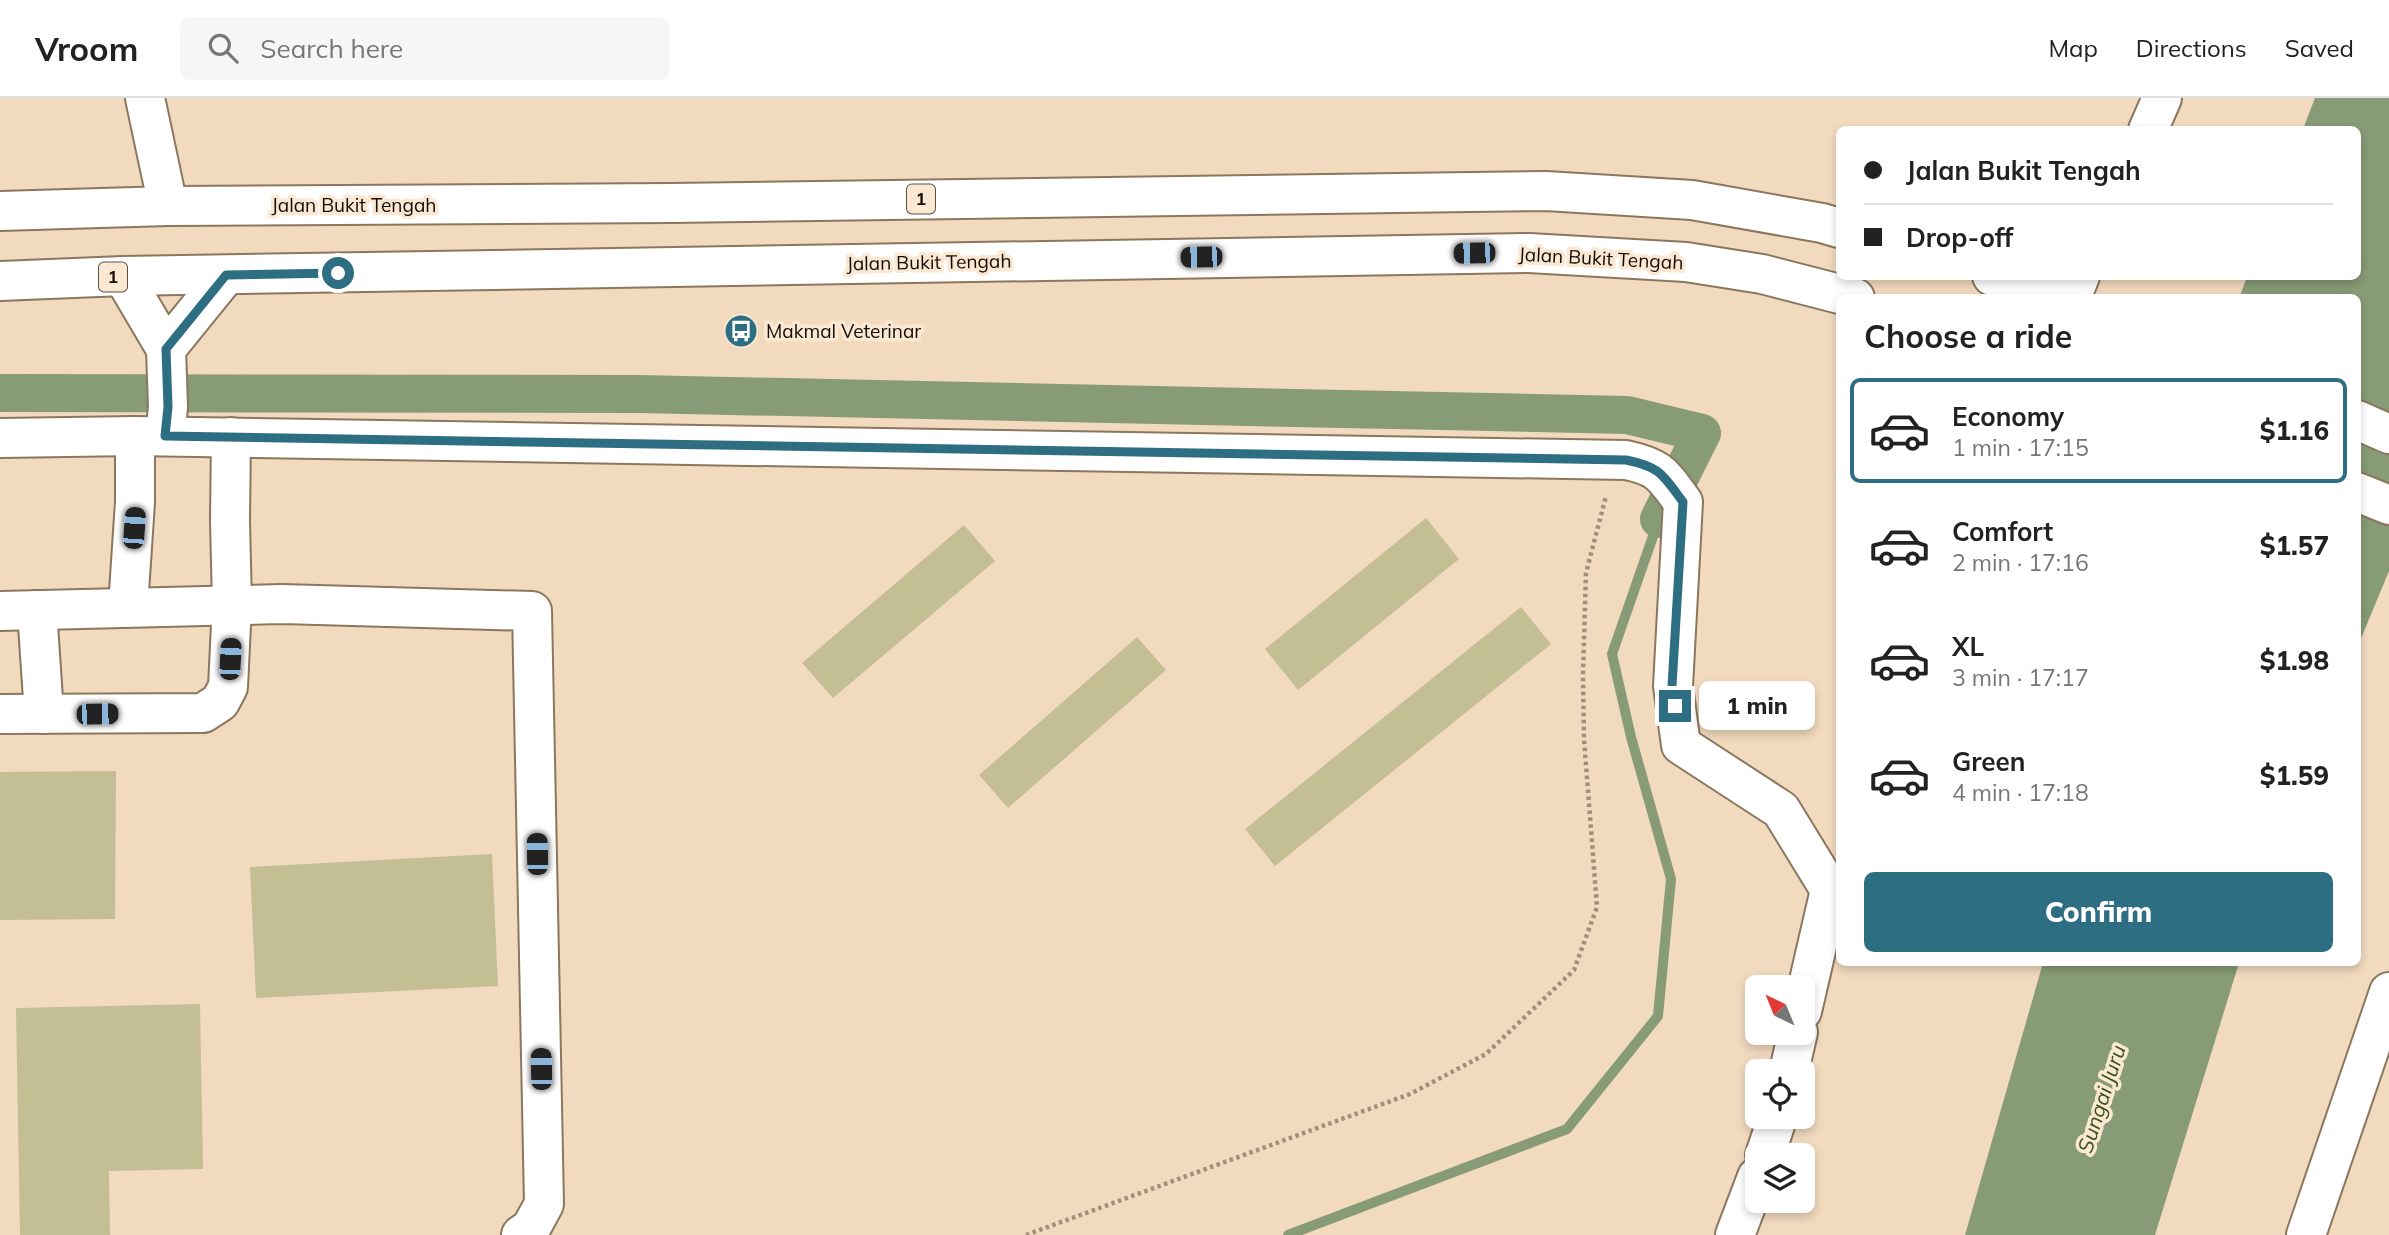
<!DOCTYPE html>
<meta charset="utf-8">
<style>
body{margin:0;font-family:Mulish,sans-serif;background:#f6f6f6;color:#222;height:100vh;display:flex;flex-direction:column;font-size:26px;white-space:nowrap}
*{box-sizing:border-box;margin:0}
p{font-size:23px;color:#767676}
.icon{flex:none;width:38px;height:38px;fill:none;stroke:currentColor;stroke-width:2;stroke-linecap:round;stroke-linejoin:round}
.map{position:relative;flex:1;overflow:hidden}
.side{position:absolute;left:1836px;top:196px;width:525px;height:672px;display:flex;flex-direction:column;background:#fff;border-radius:10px;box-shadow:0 4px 10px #0003}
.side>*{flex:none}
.guide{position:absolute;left:1836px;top:28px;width:525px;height:154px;border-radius:10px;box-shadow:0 4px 10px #0003;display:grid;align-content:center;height:154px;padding:0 28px;background:#fff}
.needle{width:46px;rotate:317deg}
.fabs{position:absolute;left:1745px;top:877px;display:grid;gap:14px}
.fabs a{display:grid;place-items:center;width:70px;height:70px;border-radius:10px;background:#fff;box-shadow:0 4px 10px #0003;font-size:35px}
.end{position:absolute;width:32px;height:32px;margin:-16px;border:9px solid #2d6e82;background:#fff;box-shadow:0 0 0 4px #fff}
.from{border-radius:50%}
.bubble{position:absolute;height:49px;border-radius:10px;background:#fff;box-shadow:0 4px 10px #0003;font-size:23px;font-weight:800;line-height:49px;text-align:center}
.car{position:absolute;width:21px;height:42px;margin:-21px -10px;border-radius:9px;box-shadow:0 0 5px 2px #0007;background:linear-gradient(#222 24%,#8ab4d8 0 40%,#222 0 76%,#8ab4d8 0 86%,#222 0)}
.guide b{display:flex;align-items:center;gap:24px;height:66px;font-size:26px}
.guide b+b{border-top:2px solid #e0e0e0}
.guide i{width:18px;height:18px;background:#222}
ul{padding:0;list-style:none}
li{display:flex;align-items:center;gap:21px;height:105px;margin:0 14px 10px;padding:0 14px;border:4px solid transparent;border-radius:10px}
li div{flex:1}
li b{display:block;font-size:26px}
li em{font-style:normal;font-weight:800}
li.current{border-color:#2d6e82}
li>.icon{width:63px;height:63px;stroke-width:1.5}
h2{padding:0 28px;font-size:32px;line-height:84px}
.cta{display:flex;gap:14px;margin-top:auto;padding:14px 28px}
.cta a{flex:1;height:80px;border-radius:10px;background:#2d6e82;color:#fff;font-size:28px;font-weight:800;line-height:80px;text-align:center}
header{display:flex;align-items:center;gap:42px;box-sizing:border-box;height:98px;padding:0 35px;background:#fff;border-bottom:2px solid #e0e0e0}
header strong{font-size:33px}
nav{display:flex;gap:38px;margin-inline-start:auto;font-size:24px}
.search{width:490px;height:63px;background:#f6f6f6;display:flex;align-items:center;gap:18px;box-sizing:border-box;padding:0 24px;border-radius:10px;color:#767676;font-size:26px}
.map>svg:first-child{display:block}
.water{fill:#879b76}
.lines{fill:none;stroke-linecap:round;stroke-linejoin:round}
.stream{stroke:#879b76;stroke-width:10}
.canal{stroke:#879b76;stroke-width:38}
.building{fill:#c4be94}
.minor-casing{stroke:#8b765e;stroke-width:42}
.highway-casing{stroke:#8b765e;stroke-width:42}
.path{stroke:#a28f7b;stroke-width:4.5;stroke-dasharray:3.5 3.5;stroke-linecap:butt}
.minor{stroke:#fff;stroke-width:38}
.highway{stroke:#fff;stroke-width:38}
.route{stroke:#2d6e82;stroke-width:9}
.labels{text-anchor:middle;stroke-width:7;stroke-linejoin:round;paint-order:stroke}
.shield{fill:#fbe8d3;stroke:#594e42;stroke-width:2}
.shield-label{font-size:18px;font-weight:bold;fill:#140c04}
.street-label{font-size:19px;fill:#140c04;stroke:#fbe8d3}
.poi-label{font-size:19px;fill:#140c04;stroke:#fbe8d3;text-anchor:start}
.water-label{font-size:21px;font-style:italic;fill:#38521a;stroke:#fbe8d3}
</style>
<header>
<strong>Vroom</strong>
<div class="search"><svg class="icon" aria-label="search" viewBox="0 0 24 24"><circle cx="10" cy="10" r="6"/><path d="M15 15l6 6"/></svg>Search here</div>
<nav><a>Map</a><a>Directions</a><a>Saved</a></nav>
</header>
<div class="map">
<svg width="2389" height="1137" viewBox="0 0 2389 1137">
<rect width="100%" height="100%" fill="#f2dabf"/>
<g class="water">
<polygon points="2315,0 2389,0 2389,473 2357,550 2357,200 2239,200 2247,179 2357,178 2357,32 2303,31"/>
<polygon points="2043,865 2239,865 2155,1137 1965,1137"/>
</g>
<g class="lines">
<polyline class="stream" points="1288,1137 1567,1031 1658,918 1671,781 1631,639 1612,556 1659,421"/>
<polyline class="canal" points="0,295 639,296 1627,317 1702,335 1659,421"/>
</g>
<g class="building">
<polygon points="1426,420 1459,461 1298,592 1265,551"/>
<polygon points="964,427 995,463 833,600 802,565"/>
<polygon points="1521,509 1551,546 1275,768 1245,731"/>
<polygon points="1137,539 1166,572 1008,710 979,677"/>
<polygon points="116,673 115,821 0,822 0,674"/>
<polygon points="492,756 498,888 256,900 250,769"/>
<polygon points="200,906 203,1071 109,1073 110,1137 20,1137 16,910"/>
</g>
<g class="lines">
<defs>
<g id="minor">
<polyline points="145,0 168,108"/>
<polyline points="2148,32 2162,0"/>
<polyline points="123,178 166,251 168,309 165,338"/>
<polyline points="2071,200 2080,178"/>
<polyline points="166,251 226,177"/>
<path d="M0,340L135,338L1626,362C1660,369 1663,377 1683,404L1673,588L1681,647L1781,712L1830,792L1802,913"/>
<polyline points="128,509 135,404 135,338"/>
<polyline points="37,512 44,616"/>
<polyline points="0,513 282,506 532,513 544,1106 531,1130 521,1137"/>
<polyline points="0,616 203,615 220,604 228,589 232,506 230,423 231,339"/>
<polyline points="1789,973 1798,934"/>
<polyline points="1765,1057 1778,1018"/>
<polyline points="1735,1137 1757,1079"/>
<polyline points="2306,1137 2389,894"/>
</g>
<g id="highway">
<polyline points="0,113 168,108 671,105 1546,93 1692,102 1822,125 1839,130"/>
<polyline points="1992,178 2055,200"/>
<polyline points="0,183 123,178 1529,155 1686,164 1762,176 1855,200"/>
<polyline points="2357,322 2389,336"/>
<polyline points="2357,394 2389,407"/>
</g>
</defs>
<use href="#minor" class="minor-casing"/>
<use href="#highway" class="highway-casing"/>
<polyline class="path" points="1026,1137 1410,996 1486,956 1574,872 1597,809 1584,641 1583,576 1586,475 1606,398"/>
<use href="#minor" class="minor"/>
<use href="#highway" class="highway"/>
</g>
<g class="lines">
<path class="route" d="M338,175L226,177L166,251L168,309L165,338L1626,362C1661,369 1663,377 1683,404L1672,588L1675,608"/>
</g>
<defs>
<symbol id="bus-disc" viewBox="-11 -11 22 22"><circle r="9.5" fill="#2d6e82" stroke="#fbe8d3"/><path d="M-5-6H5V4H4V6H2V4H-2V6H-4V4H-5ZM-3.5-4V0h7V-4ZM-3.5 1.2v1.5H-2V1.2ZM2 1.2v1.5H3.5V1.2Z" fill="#fff"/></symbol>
</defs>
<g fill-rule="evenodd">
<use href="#bus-disc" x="722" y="214" width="38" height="38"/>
</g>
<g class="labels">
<g class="shield">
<rect x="907" y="86.5" width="28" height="29" rx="5"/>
<rect x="99" y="164.5" width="28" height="29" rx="5"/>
</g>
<g class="shield-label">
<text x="921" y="107">1</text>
<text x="113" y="185">1</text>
</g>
<g class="street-label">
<text x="354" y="114">Jalan Bukit Tengah</text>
<text transform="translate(1601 160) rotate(3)" y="7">Jalan Bukit Tengah</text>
<text transform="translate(929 164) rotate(-1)" y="7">Jalan Bukit Tengah</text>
</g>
<g class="poi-label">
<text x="766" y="240">Makmal Veterinar</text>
</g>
<g class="water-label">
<text transform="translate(2102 1001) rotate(-72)" y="7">Sungai Juru</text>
</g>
</g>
</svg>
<div class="fabs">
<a><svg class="needle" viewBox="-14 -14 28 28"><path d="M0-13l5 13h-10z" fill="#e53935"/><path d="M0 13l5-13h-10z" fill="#767676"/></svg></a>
<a><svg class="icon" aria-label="locate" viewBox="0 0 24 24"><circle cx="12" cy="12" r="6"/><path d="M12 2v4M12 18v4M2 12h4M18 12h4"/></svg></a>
<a><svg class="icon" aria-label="layers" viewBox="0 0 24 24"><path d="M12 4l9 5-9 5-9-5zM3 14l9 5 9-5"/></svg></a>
</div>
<i class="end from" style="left:338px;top:175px"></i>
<i class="end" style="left:1675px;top:608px"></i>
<div class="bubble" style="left:1699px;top:583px;width:116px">1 min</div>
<i class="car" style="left:1474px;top:155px;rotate:269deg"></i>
<i class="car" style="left:1201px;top:159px;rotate:269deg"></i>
<i class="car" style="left:134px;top:430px;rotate:4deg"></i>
<i class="car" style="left:230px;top:561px;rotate:3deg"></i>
<i class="car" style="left:97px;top:616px;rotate:89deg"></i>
<i class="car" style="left:537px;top:756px;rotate:359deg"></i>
<i class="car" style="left:541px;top:971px;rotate:359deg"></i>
<div class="guide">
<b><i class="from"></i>Jalan Bukit Tengah</b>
<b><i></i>Drop-off</b>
</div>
<section class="side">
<h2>Choose a ride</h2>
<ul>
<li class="current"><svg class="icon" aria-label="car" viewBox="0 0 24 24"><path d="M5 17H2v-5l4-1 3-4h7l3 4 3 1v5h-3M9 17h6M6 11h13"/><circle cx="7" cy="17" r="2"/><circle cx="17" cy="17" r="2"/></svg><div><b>Economy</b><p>1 min · 17:15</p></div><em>$1.16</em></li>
<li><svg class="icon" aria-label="car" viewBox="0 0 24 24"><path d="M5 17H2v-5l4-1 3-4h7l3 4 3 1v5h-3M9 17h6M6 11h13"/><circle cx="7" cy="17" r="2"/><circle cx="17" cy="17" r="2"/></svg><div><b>Comfort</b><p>2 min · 17:16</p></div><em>$1.57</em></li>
<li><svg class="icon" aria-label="car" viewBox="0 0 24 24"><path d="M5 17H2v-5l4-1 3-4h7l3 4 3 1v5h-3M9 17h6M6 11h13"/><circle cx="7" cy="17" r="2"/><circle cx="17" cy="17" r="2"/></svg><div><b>XL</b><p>3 min · 17:17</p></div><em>$1.98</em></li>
<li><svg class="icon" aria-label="car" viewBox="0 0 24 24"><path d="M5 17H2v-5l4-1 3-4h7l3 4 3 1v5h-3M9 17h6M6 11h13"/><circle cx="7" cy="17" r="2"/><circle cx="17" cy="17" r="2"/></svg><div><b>Green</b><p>4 min · 17:18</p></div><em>$1.59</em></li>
</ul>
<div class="cta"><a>Confirm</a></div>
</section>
</div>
